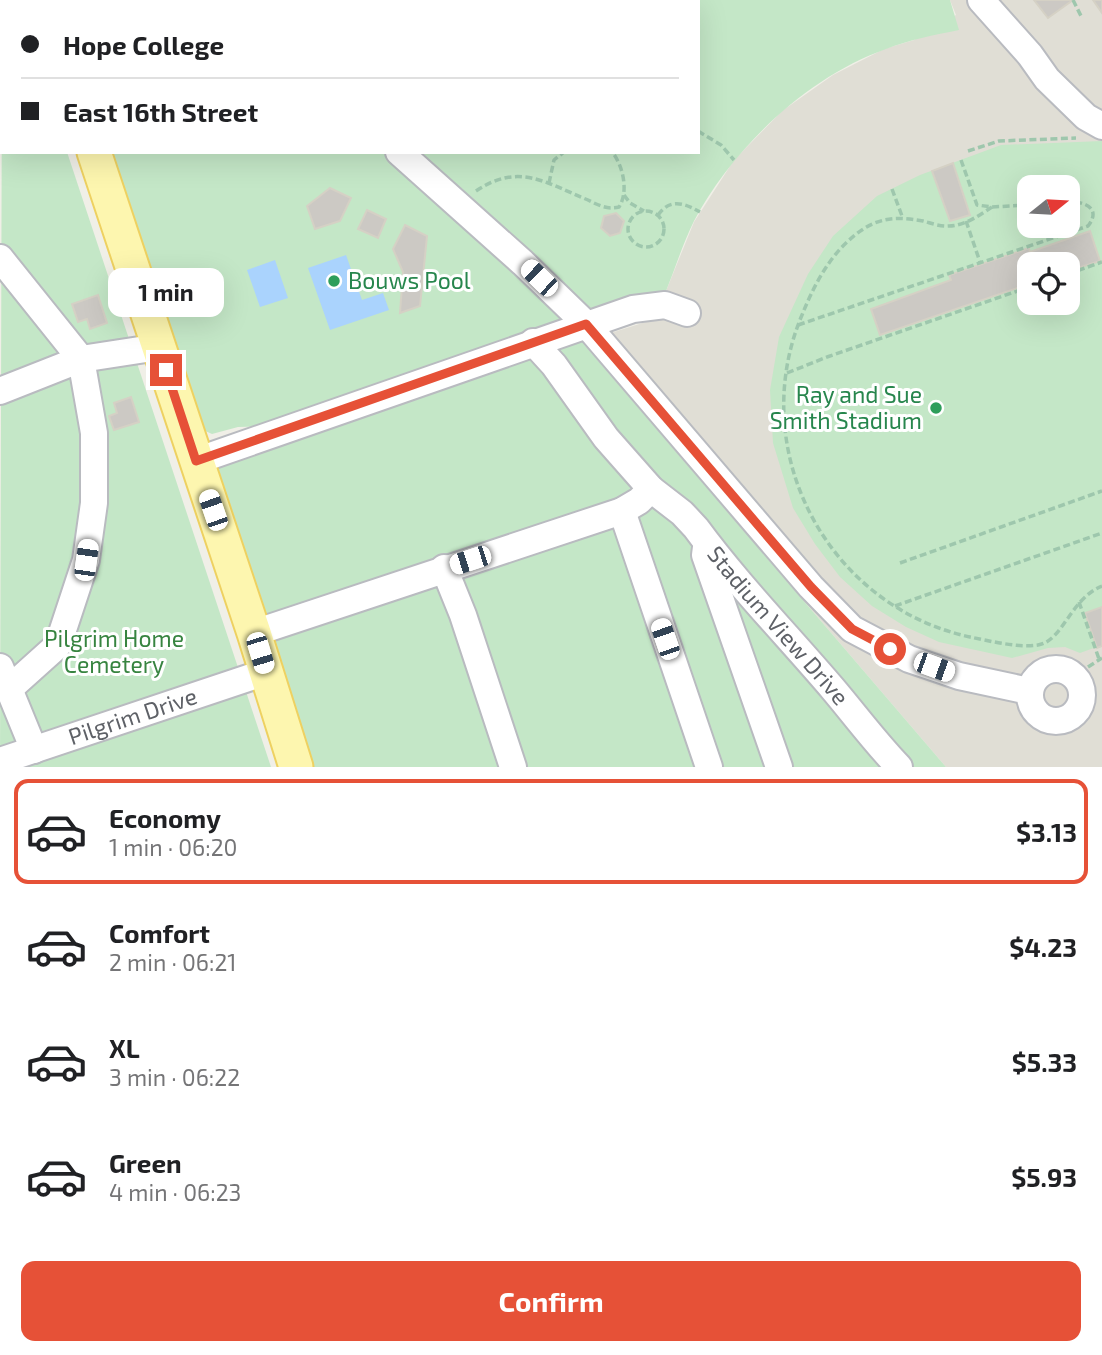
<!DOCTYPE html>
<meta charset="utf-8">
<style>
body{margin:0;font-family:"Exo 2",sans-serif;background:#f2f2f2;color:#202124;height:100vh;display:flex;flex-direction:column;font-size:26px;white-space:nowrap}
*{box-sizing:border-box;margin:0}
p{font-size:23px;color:#757577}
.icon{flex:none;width:38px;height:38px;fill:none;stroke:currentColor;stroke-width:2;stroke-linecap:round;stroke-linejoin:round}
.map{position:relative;height:767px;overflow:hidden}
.side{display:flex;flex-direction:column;background:#fff;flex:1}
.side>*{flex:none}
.guide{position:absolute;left:0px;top:0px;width:700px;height:154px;box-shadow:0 7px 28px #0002;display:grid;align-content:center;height:154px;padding:0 21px;background:#fff}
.needle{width:46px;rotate:72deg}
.tools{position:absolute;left:1017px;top:175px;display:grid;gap:14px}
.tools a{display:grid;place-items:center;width:63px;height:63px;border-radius:14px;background:#fff;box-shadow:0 7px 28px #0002;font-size:35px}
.end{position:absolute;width:32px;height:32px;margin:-16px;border:9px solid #e65137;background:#fff;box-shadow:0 0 0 4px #fff}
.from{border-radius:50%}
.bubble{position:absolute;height:49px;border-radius:14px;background:#fff;box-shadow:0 7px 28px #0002;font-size:23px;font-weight:700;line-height:49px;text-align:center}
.car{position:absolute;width:21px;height:42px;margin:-21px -10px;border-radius:9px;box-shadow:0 0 5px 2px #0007;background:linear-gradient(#fff 24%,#345 0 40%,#fff 0 76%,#345 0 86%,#fff 0)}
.guide b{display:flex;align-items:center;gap:24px;height:66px;font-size:26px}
.guide b+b{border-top:2px solid #e0e0e0}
.guide i{width:18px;height:18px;background:#202124}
ul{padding:12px 0 0;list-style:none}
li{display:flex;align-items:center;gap:21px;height:105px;margin:0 14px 10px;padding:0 7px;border:4px solid transparent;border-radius:14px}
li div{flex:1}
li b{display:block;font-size:26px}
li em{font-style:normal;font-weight:700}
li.active{border-color:#e65137}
li>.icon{width:63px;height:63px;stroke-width:1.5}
.button{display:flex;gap:14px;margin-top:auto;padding:14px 21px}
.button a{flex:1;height:80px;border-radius:14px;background:#e65137;color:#fff;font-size:28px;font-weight:700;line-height:80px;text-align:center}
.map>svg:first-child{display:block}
.education{fill:#e0ded5;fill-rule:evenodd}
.green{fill:#c4e7c7;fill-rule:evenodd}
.water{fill:#aad3fd}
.building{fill:#ccc9c4;stroke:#d5d1c5;stroke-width:2}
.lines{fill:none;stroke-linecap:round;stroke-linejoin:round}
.minor-casing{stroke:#b9bbc0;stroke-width:30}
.major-casing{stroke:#eed161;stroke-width:37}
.path{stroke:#9ec7ad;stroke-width:3.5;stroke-dasharray:7 3.5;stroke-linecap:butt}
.minor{stroke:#fff;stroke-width:26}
.major{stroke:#fdf6af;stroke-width:33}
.route{stroke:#e65137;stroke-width:9}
.leisure-dot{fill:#2e9e5b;stroke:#fff;stroke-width:2.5}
.labels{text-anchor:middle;stroke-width:6;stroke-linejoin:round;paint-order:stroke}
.leisure-label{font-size:23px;fill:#27864d;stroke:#fff;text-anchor:start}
.street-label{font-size:23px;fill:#5e6167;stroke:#fff}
.park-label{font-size:23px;fill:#378440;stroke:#fff}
</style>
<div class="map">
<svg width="1102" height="767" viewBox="0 0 1102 767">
<rect width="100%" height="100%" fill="#f0efe7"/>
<path class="education" d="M950,0H1102V767H946L582,342L665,316L666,291L694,222L734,160L782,111L833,75L884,49L914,40L956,15ZM1029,187H1068V226H1029ZM1029,264H1068V303H1029Z"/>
<g class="green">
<path d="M82,0H950L959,30C934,35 909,40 886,49C807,77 733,148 694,221C683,243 675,269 666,291L515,339L278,426L238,427L212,434L201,429L106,152H698V2H79Z"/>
<polygon points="2,38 2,152 67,152 271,767 0,767"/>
<path d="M1102,141V645L1080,653L1065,647L1048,648L1012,658L939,642L906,627L872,606L840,577L815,544L793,508L773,443L770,390L779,337L808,274L833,236L877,196L920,175L1001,145ZM1029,187H1068V226H1029ZM1029,264H1068V303H1029Z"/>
<polygon points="582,342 946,767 312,767 212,466 496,367"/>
</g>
<g class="water">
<polygon points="346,255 362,300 383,293 389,310 330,330 308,268"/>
<polygon points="275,260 288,298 260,307 247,270"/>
</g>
<g class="building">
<polygon points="1034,0 1073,0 1048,18"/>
<polygon points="1093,0 1102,0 1102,13"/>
<polygon points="953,163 970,215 950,221 932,171"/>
<polygon points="330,188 351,198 340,221 315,229 307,206"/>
<polygon points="367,210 386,219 378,238 358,229"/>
<polygon points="616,213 624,221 620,233 610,236 601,228 604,216"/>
<polygon points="405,225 427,236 420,306 400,313 403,272 393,249"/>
<polygon points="1090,231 1100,261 1068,271 1068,264 1029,264 1029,284 880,335 871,309 951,280 949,275 1029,248 1030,252"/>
<polygon points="98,295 107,323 90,329 87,319 78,322 72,304"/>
<polygon points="131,397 139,422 114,430 109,416 117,413 114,403"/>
<polygon points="1102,607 1102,646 1097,648 1085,613"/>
</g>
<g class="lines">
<defs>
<g id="minor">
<polyline points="981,0 1030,55 1047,79 1086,117 1102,126"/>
<polyline points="399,152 523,263 586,324 811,587 852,629 909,659 959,676 1029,691"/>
<polyline points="0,258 81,359 94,433 94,503 86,560 58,645 9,689"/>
<path id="s1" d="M533,342L554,365L606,438L651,489L682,513L696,528C738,585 787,635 833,689C855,715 875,742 899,767"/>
<polyline points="0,391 81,359 159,347"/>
<polyline points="196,461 633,309 665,305 687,313"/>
<polyline points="622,511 709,767"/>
<polyline points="706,547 705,555 779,767"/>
<polyline points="444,568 463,615 513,767"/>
<polyline points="254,633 622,511 639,501 651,489"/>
<polyline points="0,667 34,750"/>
<circle cx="1056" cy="695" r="26"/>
<path id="s2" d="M0,761L266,672"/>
</g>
<g id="major">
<polyline points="44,0 44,2"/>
<polyline points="94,152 254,633 296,767"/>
</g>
</defs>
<use href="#minor" class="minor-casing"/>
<use href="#major" class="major-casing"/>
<g class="path">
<polyline points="644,0 644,2"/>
<polyline points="1073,0 1081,16"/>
<polyline points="0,19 2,18"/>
<polyline points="698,131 721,145 734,160"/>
<polyline points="968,151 999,141 1076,138"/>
<polyline points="961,160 977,205 992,207 1029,205"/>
<polyline points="549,183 554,160 564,152"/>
<polyline points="892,189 902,216"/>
<path d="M476,191C519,162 546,183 588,200C598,205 607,210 619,207C629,192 623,165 612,152"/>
<polyline points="624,195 630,203 644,211"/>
<path d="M992,207C980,215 964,226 949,226C941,227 931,223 923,221C890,215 871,219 846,243C826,262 812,290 802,315C745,450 827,606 970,637C990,641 1017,648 1038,645C1063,641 1070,599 1102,586"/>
<circle cx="646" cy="229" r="18"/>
<path d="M658,215C670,198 684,203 700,212"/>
<polyline points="966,221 980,262"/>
<polyline points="1068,274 1102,262"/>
<path d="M798,325L1088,226C1102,208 1084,201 1068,202"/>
<polyline points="787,373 827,357 1029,287"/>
<polyline points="900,563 1102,491"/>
<polyline points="1079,602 1099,659"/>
<polyline points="895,606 1102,533"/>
<polyline points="1088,667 1102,658"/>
</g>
<use href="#minor" class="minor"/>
<use href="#major" class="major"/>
</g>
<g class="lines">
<polyline class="route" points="166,370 196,461 586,324 811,587 852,629 890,649"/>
</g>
<g class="leisure-dot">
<circle cx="334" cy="281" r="7"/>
<circle cx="936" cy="408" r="7"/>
</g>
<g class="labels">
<g class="leisure-label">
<text x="348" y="289">Bouws Pool</text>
<text x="922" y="403" text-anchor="end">Ray and Sue<tspan x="922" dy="26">Smith Stadium</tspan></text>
</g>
<g class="street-label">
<text dy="8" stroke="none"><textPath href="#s1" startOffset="376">Stadium View Drive</textPath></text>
<text dy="8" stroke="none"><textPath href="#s2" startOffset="140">Pilgrim Drive</textPath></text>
</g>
<g class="park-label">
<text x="114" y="647">Pilgrim Home<tspan x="114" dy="26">Cemetery</tspan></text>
</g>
</g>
</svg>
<div class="tools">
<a><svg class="needle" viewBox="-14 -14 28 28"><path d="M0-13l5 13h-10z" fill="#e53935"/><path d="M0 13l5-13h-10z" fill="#757577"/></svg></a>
<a><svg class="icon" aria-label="locate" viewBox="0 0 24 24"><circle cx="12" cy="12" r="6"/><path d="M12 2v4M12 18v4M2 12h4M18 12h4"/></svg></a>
</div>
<i class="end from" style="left:890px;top:649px"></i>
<i class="end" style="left:166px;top:370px"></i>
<div class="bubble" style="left:108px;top:268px;width:116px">1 min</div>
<i class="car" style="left:539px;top:278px;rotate:314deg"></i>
<i class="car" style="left:213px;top:510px;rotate:341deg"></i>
<i class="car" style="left:86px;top:560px;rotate:8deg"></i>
<i class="car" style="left:470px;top:560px;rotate:252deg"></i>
<i class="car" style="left:665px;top:639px;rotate:341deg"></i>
<i class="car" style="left:260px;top:653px;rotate:163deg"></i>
<i class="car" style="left:934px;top:667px;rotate:110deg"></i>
<div class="guide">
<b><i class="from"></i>Hope College</b>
<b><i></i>East 16th Street</b>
</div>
</div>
<section class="side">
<ul>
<li class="active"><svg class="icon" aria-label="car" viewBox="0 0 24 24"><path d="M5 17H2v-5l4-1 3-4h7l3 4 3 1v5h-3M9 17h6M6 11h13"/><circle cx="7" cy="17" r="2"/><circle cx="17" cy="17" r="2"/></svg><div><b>Economy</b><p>1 min · 06:20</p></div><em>$3.13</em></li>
<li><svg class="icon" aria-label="car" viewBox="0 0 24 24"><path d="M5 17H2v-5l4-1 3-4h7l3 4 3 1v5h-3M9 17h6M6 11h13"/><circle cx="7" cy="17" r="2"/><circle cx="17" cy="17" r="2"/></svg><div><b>Comfort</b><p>2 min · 06:21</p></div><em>$4.23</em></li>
<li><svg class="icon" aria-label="car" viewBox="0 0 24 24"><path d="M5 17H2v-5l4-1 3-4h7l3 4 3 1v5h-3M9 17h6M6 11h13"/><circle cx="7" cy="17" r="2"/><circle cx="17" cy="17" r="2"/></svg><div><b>XL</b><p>3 min · 06:22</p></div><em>$5.33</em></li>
<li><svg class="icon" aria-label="car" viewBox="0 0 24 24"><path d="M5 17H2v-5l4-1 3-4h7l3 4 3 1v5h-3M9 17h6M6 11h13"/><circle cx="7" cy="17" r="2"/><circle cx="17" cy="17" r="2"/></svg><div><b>Green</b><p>4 min · 06:23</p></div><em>$5.93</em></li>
</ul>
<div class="button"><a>Confirm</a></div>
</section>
